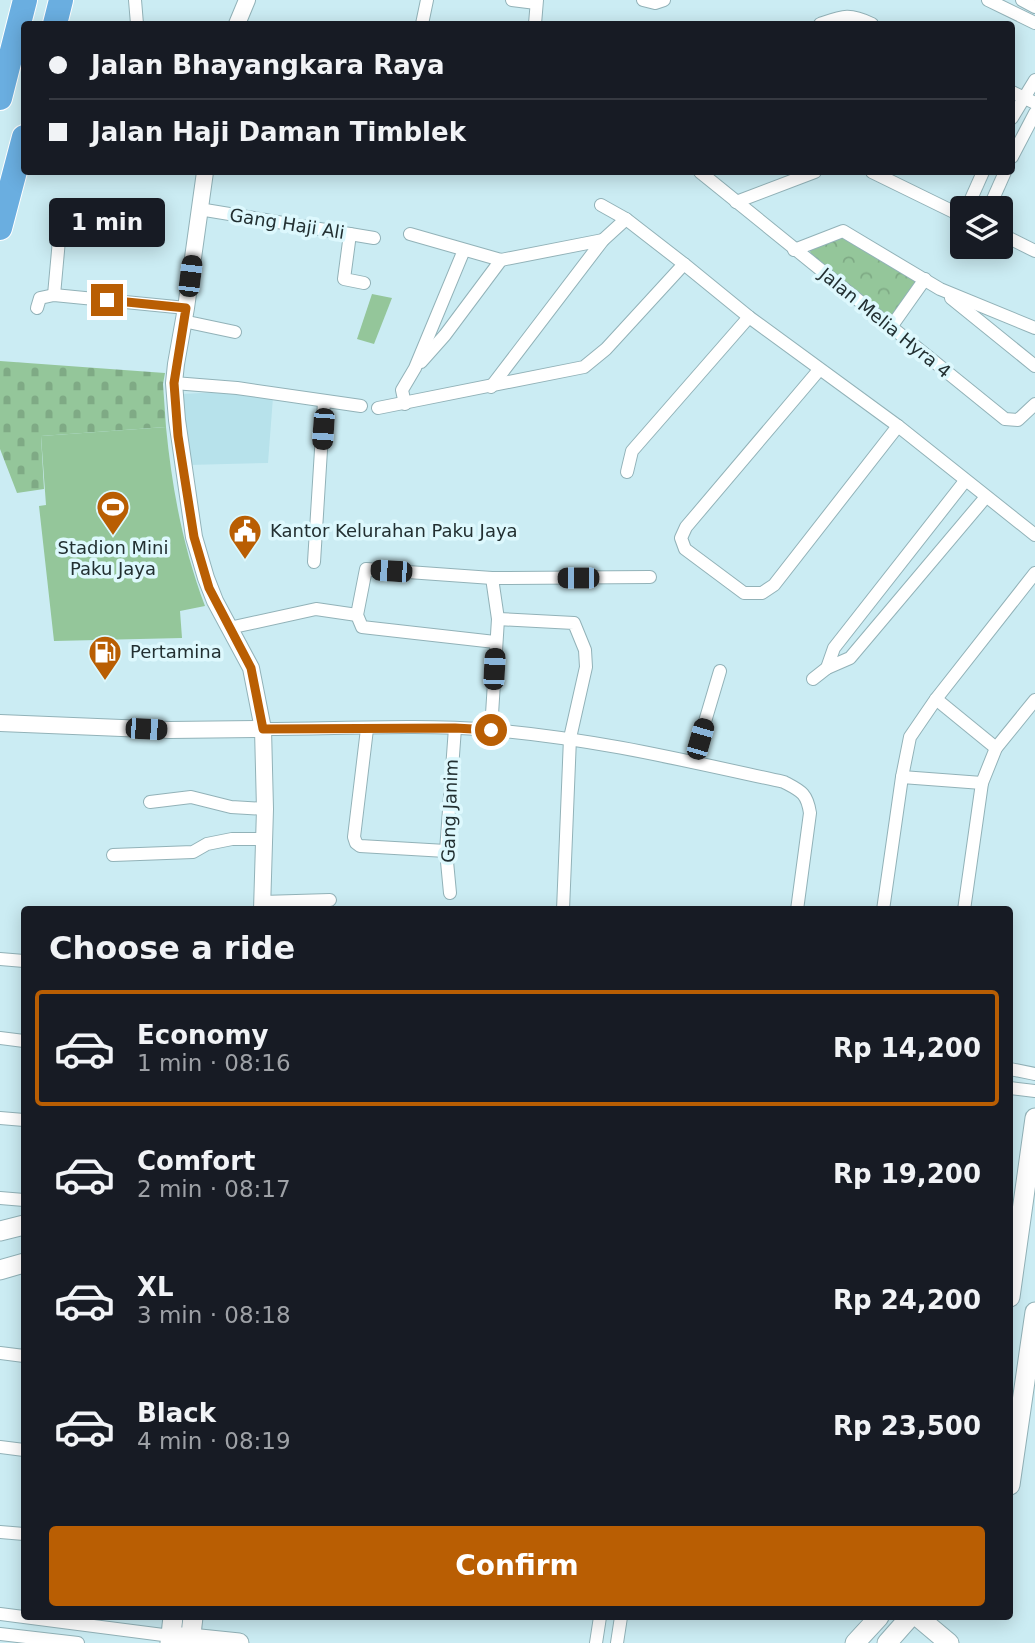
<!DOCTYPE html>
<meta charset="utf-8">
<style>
body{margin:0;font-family:"DejaVu Sans",sans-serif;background:#20242c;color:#f1f3f6;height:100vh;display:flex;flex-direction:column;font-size:26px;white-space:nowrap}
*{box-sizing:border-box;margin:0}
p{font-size:23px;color:#9ea1a6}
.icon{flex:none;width:38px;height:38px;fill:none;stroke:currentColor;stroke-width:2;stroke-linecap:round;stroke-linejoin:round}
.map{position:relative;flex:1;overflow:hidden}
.side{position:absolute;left:21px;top:906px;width:992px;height:714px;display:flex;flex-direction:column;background:#171b24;border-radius:7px;box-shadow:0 4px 18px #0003}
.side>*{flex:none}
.hud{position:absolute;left:21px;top:21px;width:994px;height:154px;border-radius:7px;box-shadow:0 4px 18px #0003;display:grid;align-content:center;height:154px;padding:0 28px;background:#171b24}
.fabs{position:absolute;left:950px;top:196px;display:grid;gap:14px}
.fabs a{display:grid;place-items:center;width:63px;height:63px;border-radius:7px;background:#171b24;box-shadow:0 4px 18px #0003;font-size:35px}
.end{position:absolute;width:32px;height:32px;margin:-16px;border:9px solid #b95e03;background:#fff;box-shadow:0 0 0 4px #fff}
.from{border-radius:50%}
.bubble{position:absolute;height:49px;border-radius:7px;background:#171b24;box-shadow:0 4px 18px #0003;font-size:23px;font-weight:600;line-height:49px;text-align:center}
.car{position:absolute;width:21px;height:42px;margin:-21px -10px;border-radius:9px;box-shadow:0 0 5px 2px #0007;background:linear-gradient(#222 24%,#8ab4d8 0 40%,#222 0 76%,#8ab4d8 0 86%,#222 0)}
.hud b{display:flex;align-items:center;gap:24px;height:66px;font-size:26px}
.hud b+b{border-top:2px solid #363941}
.hud i{width:18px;height:18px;background:#f1f3f6}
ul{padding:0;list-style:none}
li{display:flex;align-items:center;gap:21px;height:116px;margin:0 14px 10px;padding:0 14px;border:4px solid transparent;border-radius:7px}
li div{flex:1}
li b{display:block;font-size:26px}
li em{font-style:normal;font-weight:600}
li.selected{border-color:#b95e03}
li>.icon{width:63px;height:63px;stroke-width:1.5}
h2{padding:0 28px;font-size:32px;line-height:84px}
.cta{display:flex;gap:14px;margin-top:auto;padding:14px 28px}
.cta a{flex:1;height:80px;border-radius:7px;background:#b95e03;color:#fff;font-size:28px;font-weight:600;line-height:80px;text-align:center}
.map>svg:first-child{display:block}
.built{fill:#b7e2eb}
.cemetery{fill:url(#cemetery-stones)}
.park{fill:url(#park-crowns)}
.pitch{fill:#94c69a}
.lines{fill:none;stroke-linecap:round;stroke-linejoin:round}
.minor-casing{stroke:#92b2b8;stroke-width:14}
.tertiary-casing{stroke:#92b2b8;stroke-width:18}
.secondary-casing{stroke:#92b2b8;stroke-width:21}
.motorway-casing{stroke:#fff;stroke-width:26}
.minor{stroke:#fff;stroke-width:12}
.tertiary{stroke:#fff;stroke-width:16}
.secondary{stroke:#fff;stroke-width:19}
.motorway{stroke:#6aaee0;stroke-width:24}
.route{stroke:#b95e03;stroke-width:9}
.labels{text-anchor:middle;stroke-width:7;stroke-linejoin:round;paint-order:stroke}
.street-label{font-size:18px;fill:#222f31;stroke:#ddf8fd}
.poi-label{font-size:18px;fill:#222f31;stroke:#ddf8fd;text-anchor:start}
</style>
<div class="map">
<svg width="1035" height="1643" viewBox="0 0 1035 1643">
<defs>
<pattern id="cemetery-stones" width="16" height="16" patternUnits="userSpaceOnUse" patternTransform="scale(1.75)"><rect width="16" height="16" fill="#94c69a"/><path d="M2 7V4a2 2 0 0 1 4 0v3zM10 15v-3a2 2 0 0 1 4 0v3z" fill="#7faa85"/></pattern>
<pattern id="park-crowns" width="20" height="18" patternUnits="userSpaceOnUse" patternTransform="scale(1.75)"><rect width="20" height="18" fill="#94c69a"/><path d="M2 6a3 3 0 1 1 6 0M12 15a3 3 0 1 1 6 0" fill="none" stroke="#7faa85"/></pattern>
</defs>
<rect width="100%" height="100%" fill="#cbecf3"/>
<polygon class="built" points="240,391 273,397 268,463 188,465 181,394"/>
<polygon class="cemetery" points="0,361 165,373 163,384 166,427 41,436 44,489 17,493 0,449"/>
<polygon class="park" points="843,237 918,280 892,322 811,257 810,250"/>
<g class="pitch">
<polygon points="372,294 392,298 374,344 357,339"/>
<path d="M166,427C172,488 183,548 205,606L180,611L182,638L54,641L39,506L46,505L41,436Z"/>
</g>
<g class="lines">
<defs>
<g id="minor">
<polyline points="135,0 137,24"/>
<polyline points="512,0 536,3"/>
<polyline points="643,0 655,3 664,0"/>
<polyline points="988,0 1035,23"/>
<polyline points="1022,0 1035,7"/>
<polyline points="422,24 427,0"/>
<polyline points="535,24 537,0"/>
<path d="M820,24C843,16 849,13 872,24"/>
<polyline points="1012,92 1035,103"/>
<polyline points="1012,118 1035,80"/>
<polyline points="1012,157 1035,113"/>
<polyline points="700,172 1005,419 1018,420 1035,404"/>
<polyline points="872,172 962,216"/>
<polyline points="736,202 815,172"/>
<polyline points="601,205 626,219 684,264 749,317 898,426 1035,535"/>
<polyline points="967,208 983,172"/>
<polyline points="989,208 1005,172"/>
<polyline points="199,209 374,238"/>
<polyline points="350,234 344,279 364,283"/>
<polyline points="410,234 501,260 603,240"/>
<polyline points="1001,234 1035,251"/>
<polyline points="794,250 843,231 940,289 1035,328"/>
<polyline points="54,295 61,218 71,212 104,216"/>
<polyline points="951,298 1035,366"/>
<polyline points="37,308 40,298 54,295 186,308"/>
<polyline points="183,321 235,332"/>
<polyline points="891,327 925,279"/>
<polyline points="421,362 445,335 501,260"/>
<polyline points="819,370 686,527 681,538 685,549 744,593 762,593 774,585 898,426"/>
<polyline points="174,383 237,388 361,406"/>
<polyline points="491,387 603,240 626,219"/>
<polyline points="405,404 402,390 415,368 464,250"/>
<polyline points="378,408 584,367 606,349 684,264"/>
<polyline points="627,472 632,451 749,317"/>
<polyline points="314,562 324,402"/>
<polyline points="498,619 574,623 585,650 586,667 570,738 563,910"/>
<polyline points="229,628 316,609 357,615"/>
<polyline points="495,642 362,627 357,615 366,569 492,578 650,577"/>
<polyline points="827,668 834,648 965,481"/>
<polyline points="813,679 827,668 850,658 985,498"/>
<polyline points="936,699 996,748"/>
<path d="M263,729C339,729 416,724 492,730C591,738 687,761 784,782C801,791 807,793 810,813L797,910"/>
<polyline points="367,729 354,837 356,843 360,846 446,851"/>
<polyline points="491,730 498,619 492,578"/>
<polyline points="693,762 720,671"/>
<polyline points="902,777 982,783"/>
<polyline points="150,802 191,797 231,807 265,809"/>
<polyline points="113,855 193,852 207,844 232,839 264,839"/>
<polyline points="450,893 446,851 455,728"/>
<polyline points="262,902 330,900"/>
<polyline points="883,910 902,777 910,737 936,699 1035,573"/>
<polyline points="964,910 982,783 996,748 1035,700"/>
<polyline points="0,959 24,961"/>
<polyline points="0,1038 24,1041"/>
<polyline points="1010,1069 1035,1074"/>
<polyline points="1010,1088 1035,1091"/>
<polyline points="0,1118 24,1120"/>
<polyline points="0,1198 24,1200"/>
<polyline points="0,1353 24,1356"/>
<polyline points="0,1447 24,1450"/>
<polyline points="0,1532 24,1534"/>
<polyline points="0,1614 171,1636"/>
<polyline points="0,1634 78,1643"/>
<polyline points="596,1643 600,1617"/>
<polyline points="617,1643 621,1617"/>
</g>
<g id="tertiary">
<polyline points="237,24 247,0"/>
<polyline points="205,172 186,308 176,364 174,383 177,420 194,537 206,578 215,601 251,668 263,729 265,809 262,910"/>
<polyline points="0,723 170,730 263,729"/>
</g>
<g id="secondary">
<polyline points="0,1231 24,1225"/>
<polyline points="0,1270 24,1263"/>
<polyline points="1010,1297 1035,1118"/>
<polyline points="1010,1485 1035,1312"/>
<polyline points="918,1617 949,1643"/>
<polyline points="171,1636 239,1643"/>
<polyline points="170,1643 173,1617"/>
<polyline points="190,1643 193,1617"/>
<polyline points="855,1643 879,1617"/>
<polyline points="887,1643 910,1617"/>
</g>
<g id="motorway">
<polyline points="55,24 61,0"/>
<polyline points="0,98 25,0"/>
<polyline points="0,228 24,137"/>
</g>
</defs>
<use href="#minor" class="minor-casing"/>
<use href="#tertiary" class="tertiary-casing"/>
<use href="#secondary" class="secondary-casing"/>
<use href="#motorway" class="motorway-casing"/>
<use href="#minor" class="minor"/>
<use href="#tertiary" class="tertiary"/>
<use href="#secondary" class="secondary"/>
<use href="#motorway" class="motorway"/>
</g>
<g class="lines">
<polyline class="route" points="107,300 186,308 174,383 178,436 194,537 209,588 251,668 263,729 455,728 491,730"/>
</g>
<defs>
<symbol id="stadium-pin" viewBox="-11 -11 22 30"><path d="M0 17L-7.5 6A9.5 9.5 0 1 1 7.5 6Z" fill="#b95e03" stroke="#ddf8fd"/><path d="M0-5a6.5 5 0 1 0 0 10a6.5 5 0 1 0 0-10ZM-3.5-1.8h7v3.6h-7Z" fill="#fff"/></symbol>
<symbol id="civic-pin" viewBox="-11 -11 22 30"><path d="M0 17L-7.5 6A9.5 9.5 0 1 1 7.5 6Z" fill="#b95e03" stroke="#ddf8fd"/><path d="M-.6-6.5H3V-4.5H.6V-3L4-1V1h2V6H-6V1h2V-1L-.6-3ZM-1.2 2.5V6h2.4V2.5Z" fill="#fff"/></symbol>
<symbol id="fuel-pin" viewBox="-11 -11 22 30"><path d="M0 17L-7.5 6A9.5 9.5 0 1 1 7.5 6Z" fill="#b95e03" stroke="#ddf8fd"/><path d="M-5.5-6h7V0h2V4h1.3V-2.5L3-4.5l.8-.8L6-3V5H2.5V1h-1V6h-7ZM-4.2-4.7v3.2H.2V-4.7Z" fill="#fff"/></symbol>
</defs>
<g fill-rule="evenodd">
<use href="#stadium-pin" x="94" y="488" width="38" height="52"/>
<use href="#civic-pin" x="226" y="512" width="38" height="52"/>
<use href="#fuel-pin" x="86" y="633" width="38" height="52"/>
</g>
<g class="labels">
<g class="street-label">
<text transform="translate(287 224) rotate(9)" y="6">Gang Haji Ali</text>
<text transform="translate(885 323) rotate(39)" y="6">Jalan Melia Hyra 4</text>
<text transform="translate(450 811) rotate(-88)" y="6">Gang Janim</text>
</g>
<g class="poi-label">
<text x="270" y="537">Kantor Kelurahan Paku Jaya</text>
<text x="113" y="554" text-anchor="middle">Stadion Mini<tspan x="113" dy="21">Paku Jaya</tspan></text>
<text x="130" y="658">Pertamina</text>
</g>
</g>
</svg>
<div class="fabs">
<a><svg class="icon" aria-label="layers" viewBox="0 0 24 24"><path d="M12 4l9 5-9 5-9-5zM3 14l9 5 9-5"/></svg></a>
</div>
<i class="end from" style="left:491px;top:730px"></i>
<i class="end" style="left:107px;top:300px"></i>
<div class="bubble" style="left:49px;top:198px;width:116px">1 min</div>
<i class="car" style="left:190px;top:276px;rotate:7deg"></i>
<i class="car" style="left:323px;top:429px;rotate:184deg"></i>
<i class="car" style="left:391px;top:571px;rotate:274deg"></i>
<i class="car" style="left:578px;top:578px;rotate:270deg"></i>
<i class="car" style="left:494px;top:669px;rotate:3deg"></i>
<i class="car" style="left:146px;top:729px;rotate:93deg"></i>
<i class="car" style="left:700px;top:739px;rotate:16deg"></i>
<div class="hud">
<b><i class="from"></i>Jalan Bhayangkara Raya</b>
<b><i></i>Jalan Haji Daman Timblek</b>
</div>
<section class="side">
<h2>Choose a ride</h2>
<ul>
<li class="selected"><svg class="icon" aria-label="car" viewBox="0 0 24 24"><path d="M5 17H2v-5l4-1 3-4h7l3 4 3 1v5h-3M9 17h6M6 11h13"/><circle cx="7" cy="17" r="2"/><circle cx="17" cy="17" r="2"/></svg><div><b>Economy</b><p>1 min · 08:16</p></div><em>Rp 14,200</em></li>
<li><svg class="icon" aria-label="car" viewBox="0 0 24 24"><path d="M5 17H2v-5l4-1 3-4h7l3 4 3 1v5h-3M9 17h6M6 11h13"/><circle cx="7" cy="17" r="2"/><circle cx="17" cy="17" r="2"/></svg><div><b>Comfort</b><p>2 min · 08:17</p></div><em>Rp 19,200</em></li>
<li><svg class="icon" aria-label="car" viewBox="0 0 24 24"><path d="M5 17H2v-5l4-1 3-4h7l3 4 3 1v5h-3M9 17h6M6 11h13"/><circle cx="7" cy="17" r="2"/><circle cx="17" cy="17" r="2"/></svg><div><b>XL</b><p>3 min · 08:18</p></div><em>Rp 24,200</em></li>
<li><svg class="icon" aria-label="car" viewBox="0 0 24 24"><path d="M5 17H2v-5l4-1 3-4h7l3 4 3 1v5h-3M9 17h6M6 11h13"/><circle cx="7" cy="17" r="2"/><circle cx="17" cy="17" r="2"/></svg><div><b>Black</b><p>4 min · 08:19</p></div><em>Rp 23,500</em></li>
</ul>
<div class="cta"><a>Confirm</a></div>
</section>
</div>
